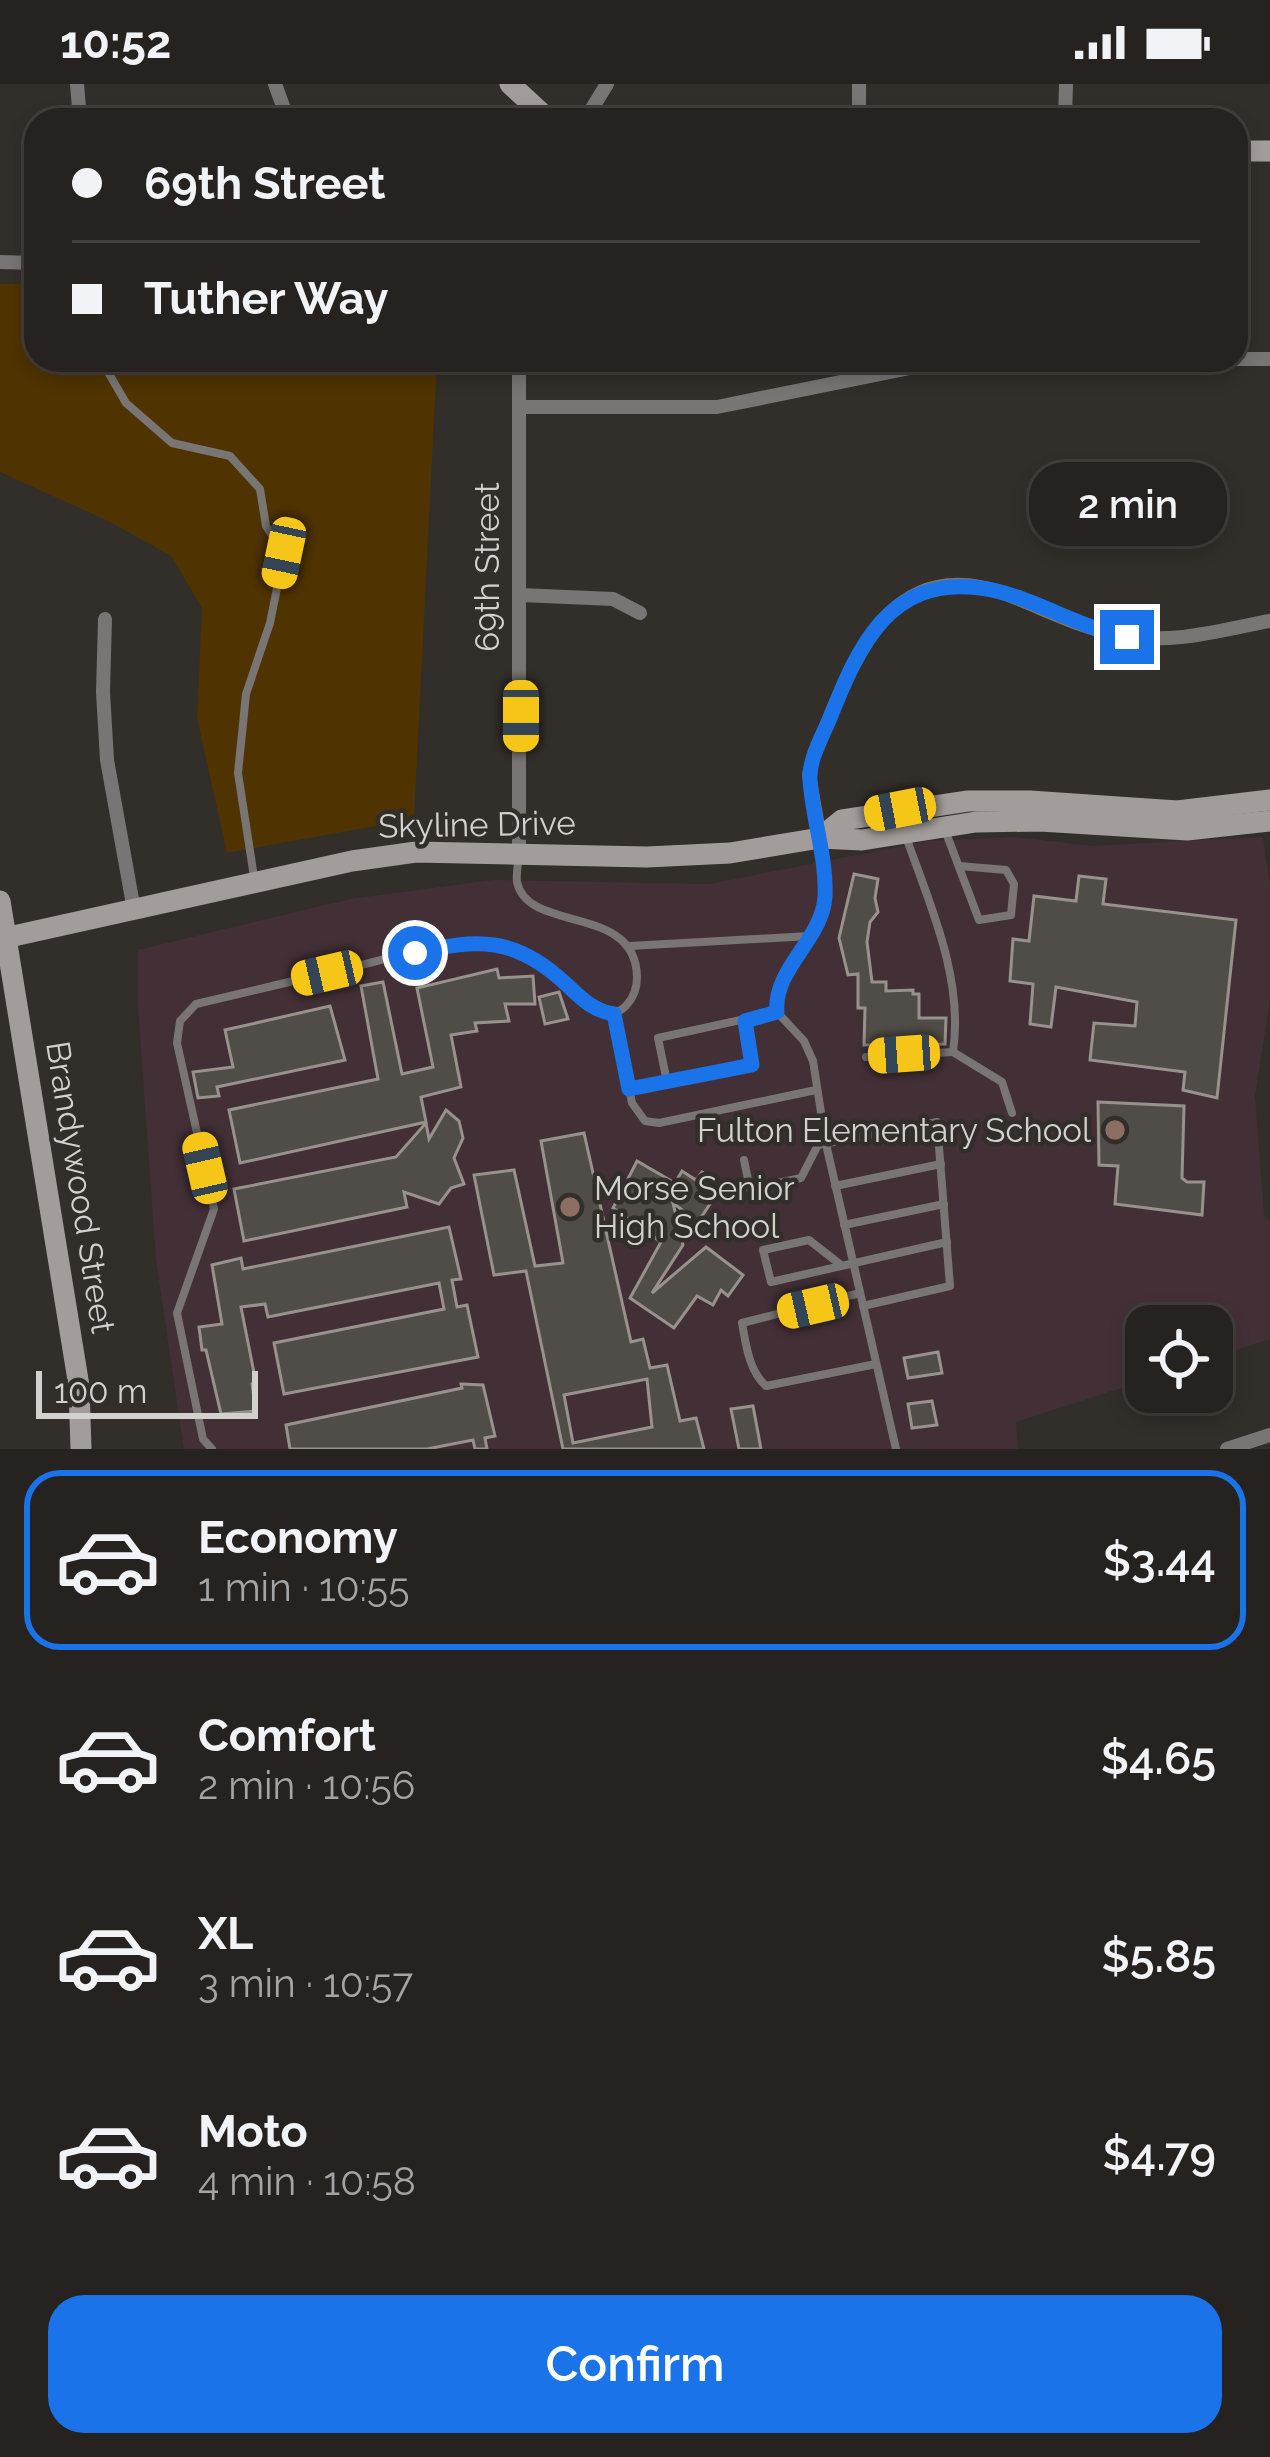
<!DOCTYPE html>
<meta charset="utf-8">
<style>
body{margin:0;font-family:Raleway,sans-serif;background:#322f2c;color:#f1f3f6;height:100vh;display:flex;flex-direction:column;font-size:45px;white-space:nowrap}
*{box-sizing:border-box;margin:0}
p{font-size:39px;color:#a4a4a4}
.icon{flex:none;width:66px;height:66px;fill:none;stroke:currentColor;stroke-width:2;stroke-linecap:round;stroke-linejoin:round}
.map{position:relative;height:1365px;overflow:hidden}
.details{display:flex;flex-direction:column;background:#26221f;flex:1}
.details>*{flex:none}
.hud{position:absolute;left:24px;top:24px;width:1224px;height:264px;border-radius:36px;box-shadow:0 6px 18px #0003,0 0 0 3px #423f3d;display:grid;align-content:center;height:264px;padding:0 48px;background:#26221f}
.fabs{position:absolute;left:1125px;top:1221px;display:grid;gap:24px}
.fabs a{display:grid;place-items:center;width:108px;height:108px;border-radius:24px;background:#26221f;box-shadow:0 6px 18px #0003,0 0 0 3px #423f3d;font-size:60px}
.scale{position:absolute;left:36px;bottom:30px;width:222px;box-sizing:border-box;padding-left:12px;border:6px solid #d3d1cd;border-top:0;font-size:33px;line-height:42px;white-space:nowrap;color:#d3d1cd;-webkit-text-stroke:9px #322e29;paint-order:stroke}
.end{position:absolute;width:54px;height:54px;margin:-27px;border:15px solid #1a73e8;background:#fff;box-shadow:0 0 0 6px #fff}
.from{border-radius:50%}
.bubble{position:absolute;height:84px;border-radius:36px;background:#26221f;box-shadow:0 6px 18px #0003,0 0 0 3px #423f3d;font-size:39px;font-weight:600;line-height:84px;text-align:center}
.car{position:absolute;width:36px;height:72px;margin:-36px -18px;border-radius:15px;box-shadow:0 0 9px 3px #0007;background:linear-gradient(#f5c518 24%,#345 0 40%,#f5c518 0 76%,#345 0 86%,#f5c518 0)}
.hud b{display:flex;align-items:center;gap:42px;height:114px;font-size:45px}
.hud b+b{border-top:3px solid #423f3d}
.hud i{width:30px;height:30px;background:#f1f3f6}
ul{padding:21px 0 0;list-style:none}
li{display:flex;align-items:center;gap:36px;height:180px;margin:0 24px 18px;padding:0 24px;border:6px solid transparent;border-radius:36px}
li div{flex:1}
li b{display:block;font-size:45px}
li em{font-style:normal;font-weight:600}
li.on{border-color:#1a73e8}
li>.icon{width:108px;height:108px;stroke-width:1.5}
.cta{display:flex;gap:24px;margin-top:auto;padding:24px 48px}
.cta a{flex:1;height:138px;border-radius:36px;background:#1a73e8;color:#fff;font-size:48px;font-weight:600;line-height:138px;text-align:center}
.status{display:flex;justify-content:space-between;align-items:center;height:84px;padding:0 60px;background:#26221f;direction:ltr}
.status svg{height:33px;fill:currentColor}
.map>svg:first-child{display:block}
.education{fill:#433037}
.green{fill:#4f3300}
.building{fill:#504c47;stroke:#97928c;stroke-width:3;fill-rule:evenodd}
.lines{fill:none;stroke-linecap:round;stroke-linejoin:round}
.lane{stroke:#787574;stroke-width:8}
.street{stroke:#787574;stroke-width:14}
.secondary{stroke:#a29d9a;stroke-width:21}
.route{stroke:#1a73e8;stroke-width:15}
.education-dot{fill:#8d6e63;stroke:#322e29;stroke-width:4.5}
.labels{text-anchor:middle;stroke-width:9;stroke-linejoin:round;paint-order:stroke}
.street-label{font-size:33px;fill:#d3d1cd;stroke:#322e29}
.poi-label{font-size:33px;fill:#d3d1cd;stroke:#322e29;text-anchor:end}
</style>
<div class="status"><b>10:52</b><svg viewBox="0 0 49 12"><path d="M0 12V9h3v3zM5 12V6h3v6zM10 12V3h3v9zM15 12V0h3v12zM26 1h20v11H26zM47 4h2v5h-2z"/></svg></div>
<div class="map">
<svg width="1270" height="1365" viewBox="0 0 1270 1365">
<rect width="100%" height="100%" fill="#322e29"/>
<polygon class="education" points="1016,753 1091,762 1263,753 1270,802 1270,916 1255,1012 1264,1130 1270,1137 1270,1255 1212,1274 1212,1242 1146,1242 1146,1296 1016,1338 1018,1365 184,1365 156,1176 138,922 138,866 350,815 493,796 709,800 928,757"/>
<polygon class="green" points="36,199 36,276 437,276 414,735 227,769 197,634 202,524 171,472 108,437 0,388 0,200"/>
<g class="building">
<polygon points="854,790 878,795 875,814 878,828 870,838 867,858 872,898 886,898 886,907 913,906 913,910 919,910 919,934 946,934 945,960 864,961 865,924 858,924 858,890 848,891 839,854"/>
<polygon points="1079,792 1106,795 1103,820 1236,836 1217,1014 1183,1006 1185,988 1090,976 1094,939 1135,942 1137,918 1056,903 1051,943 1030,940 1033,900 1010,897 1013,855 1029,857 1034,812 1076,817"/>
<polygon points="497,885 499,894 533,892 535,920 505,920 509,937 475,939 477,947 451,951 461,1003 421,1013 426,1038 240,1079 229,1026 378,995 361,902 383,898 402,990 433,983 417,904"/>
<polygon points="559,908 568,935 545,940 539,913"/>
<polygon points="330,922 345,976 217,1003 219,1012 198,1014 193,988 233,983 225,946"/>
<polygon points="1098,1018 1184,1022 1182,1094 1187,1098 1204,1098 1202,1131 1115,1120 1118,1082 1099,1081"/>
<polygon points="446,1026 459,1037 463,1054 454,1074 464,1100 451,1104 439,1120 404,1108 407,1123 244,1157 234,1105 396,1073 426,1039 429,1055"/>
<path d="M584,1049L631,1258L643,1255L650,1284L667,1281L680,1337L696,1334L704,1365H563L526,1187L494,1191L474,1091L514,1086L535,1182L563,1179L541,1057ZM647,1295L652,1343L573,1359L564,1311Z"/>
<polygon points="637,1077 675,1099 682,1087 696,1096 702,1088 722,1102 698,1138 673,1119 683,1161 652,1209 706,1163 743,1191 728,1212 721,1206 713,1221 697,1212 674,1244 630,1214 661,1158 613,1124"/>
<polygon points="449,1143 461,1195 452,1196 457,1223 467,1221 478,1273 284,1310 274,1259 444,1225 439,1199 268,1233 265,1220 241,1223 256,1299 252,1300 256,1327 221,1330 206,1266 202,1266 199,1243 222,1240 212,1181 241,1174 243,1185"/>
<polygon points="938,1268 942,1289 908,1294 904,1274"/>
<polygon points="461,1300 483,1301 495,1352 485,1354 487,1365 475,1365 473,1356 427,1365 290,1365 286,1341 462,1304"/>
<polygon points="932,1317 937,1341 912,1344 908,1320"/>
<polygon points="753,1322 761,1365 739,1365 731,1325"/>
</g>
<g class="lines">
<g class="lane">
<polyline points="101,276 126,319 172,359 230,372 260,405 266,442 284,469 270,539 246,610 238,689 254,793"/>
<polyline points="945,746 979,836 1011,831 1014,800 1006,786 960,782"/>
<path d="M905,750C929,819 964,893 953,968"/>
<path d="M820,756C822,774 827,796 825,814C821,857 774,885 777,928L804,957L813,977L826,1060L896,1365"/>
<polyline points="630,862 810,852"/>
<polyline points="614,930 632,1019 645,1037 659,1039 816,1006"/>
<polyline points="866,973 953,968 1002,998 1012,1029"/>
<polyline points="667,998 658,954 777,928"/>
<polyline points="629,1005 752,981 745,937"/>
<polyline points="744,1076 750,1105 801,1094 818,1061 937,1038 950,1202 863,1222"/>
<polyline points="835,1102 941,1080"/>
<polyline points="844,1141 944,1120"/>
<polyline points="841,1181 809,1156 763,1166 771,1198 947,1158"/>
<path d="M860,1209L742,1239C746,1261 749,1287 766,1302L876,1280"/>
<path d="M212,1365L203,1355L177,1229L214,1125L177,959L180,937L196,920C250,907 303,895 357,882C405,871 460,849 510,863C548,873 564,912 598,927C622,937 637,913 637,893C636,819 528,850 517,798C516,790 518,779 519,771"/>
</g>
<g class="street">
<polyline points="77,0 80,36"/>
<polyline points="275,0 288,36"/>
<polyline points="585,36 607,0"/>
<polyline points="859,36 859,0"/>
<polyline points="1065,36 1066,0"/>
<polyline points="0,178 36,179"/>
<polyline points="1236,275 1270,275"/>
<polyline points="519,323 717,323 910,284 1204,276"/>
<polyline points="520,511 613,515 640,529"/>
<polyline points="105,535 103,608 107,676 134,826"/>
<path d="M820,754L809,691L813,674C849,591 882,467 1003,509C1044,524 1081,545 1125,552C1176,560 1220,546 1270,537"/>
<polyline points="519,768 519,276"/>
<polyline points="1227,1365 1270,1351"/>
</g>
<g class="secondary">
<polyline points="510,0 549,36"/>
<polyline points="1236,67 1270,67"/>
<polyline points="820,754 842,736 968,717 1030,717 1177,727 1270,716"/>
<polyline points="0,817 79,1302 81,1365"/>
<polyline points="0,855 352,777 416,768 647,773 730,769 820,754 862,756 976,738 1040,737 1187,746 1270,737"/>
</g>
</g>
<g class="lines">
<path class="route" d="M415,869C479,854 516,853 566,900C581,914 593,927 614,930L629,1005L752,981L745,937L777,928C773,885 822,856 825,813C827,773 812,734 810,695C809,675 822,653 830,634C858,564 888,492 980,504C1029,510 1075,543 1127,553"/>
</g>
<g class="education-dot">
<circle cx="1115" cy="1046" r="12"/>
<circle cx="570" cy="1123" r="12"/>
</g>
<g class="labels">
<g class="street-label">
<text transform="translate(487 483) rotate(-90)" y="12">69th Street</text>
<text transform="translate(477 740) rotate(-1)" y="12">Skyline Drive</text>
<text transform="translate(81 1103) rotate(81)" y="12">Brandywood Street</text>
</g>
<g class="poi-label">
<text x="1091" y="1058">Fulton Elementary School</text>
<text x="594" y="1116" text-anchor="start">Morse Senior<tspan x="594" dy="38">High School</tspan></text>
</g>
</g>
</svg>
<div class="fabs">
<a><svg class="icon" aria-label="locate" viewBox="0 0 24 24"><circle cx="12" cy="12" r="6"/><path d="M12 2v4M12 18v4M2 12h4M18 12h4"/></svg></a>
</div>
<div class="scale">100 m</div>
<i class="end from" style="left:415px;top:869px"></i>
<i class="end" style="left:1127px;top:553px"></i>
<div class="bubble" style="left:1029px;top:378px;width:198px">2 min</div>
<i class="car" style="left:284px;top:469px;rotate:192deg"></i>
<i class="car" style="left:521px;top:632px;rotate:180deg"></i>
<i class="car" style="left:900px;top:725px;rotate:259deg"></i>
<i class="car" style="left:327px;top:889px;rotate:257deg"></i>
<i class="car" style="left:904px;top:970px;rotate:266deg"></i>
<i class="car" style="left:205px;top:1084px;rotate:347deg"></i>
<i class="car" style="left:813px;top:1222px;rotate:257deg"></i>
<div class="hud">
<b><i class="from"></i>69th Street</b>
<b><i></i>Tuther Way</b>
</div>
</div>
<section class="details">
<ul>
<li class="on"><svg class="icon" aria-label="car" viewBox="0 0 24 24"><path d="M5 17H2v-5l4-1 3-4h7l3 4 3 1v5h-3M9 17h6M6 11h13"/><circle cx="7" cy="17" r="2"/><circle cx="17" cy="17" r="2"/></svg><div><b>Economy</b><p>1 min · 10:55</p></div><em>$3.44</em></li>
<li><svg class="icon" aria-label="car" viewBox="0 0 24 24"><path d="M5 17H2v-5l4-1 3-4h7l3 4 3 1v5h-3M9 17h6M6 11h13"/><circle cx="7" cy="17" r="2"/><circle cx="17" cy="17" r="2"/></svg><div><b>Comfort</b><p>2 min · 10:56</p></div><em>$4.65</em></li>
<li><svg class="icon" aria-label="car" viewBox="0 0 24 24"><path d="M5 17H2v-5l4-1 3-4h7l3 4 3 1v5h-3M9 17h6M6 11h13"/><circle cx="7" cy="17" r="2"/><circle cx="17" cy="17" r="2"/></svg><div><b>XL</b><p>3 min · 10:57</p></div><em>$5.85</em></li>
<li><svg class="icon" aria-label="car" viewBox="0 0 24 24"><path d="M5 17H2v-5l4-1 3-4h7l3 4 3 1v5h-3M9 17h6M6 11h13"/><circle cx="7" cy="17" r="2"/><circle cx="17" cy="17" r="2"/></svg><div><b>Moto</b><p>4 min · 10:58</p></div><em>$4.79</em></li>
</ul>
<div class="cta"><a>Confirm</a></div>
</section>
